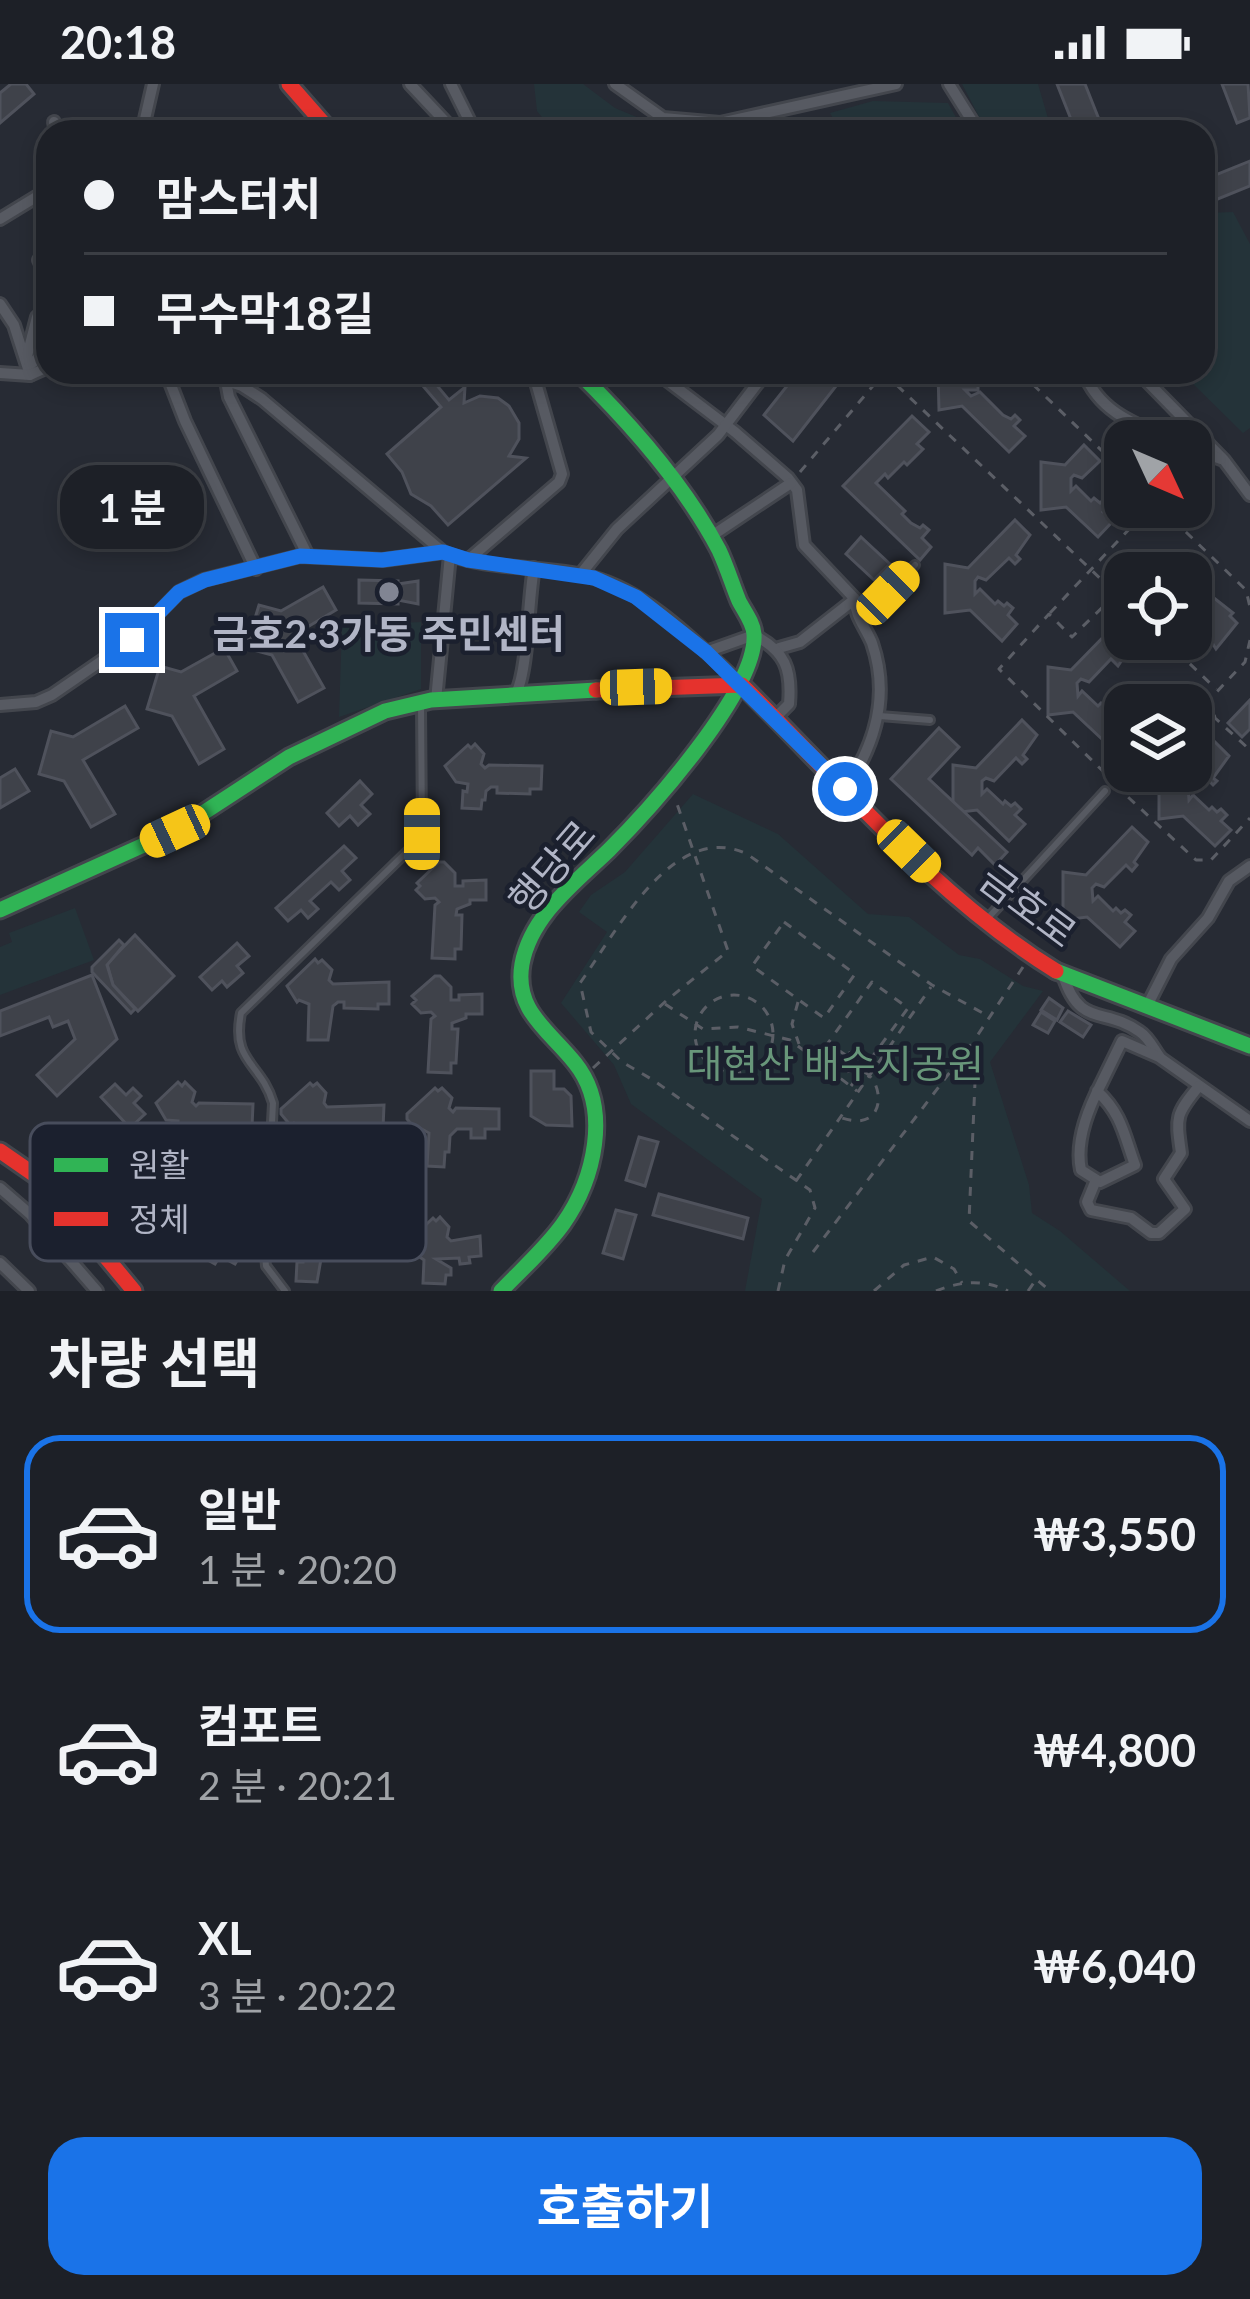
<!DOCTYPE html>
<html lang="ko">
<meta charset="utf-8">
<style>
body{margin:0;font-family:Lato,"Noto Sans KR",sans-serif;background:#25282f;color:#f1f3f6;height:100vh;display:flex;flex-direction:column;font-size:45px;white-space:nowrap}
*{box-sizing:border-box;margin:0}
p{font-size:39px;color:#a0a3a7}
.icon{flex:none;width:66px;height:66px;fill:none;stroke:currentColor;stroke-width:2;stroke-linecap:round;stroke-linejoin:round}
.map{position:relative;height:1207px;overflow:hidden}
.sheet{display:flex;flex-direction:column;background:#1d2027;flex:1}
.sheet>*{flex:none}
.banner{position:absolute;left:36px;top:36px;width:1179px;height:264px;border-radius:36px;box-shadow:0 6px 18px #0003,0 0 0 3px #3b3e44;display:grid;align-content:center;height:264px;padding:0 48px;background:#1d2027}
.needle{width:78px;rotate:134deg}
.controls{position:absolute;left:1104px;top:336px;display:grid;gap:24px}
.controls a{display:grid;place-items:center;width:108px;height:108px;border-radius:24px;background:#1d2027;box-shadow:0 6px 18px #0003,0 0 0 3px #3b3e44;font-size:60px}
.end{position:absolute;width:54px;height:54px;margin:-27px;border:15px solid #1a73e8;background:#fff;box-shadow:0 0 0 6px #fff}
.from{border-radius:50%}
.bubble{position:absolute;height:84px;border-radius:36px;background:#1d2027;box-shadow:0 6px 18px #0003,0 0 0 3px #3b3e44;font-size:39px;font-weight:700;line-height:84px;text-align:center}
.car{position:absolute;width:36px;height:72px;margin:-36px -18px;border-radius:15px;box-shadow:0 0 9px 3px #0007;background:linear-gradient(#f5c518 24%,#345 0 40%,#f5c518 0 76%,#345 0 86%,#f5c518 0)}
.banner b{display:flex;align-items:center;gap:42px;height:114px;font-size:45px}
.banner b+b{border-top:3px solid #3b3e44}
.banner i{width:30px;height:30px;background:#f1f3f6}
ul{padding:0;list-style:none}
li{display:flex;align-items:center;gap:36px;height:198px;margin:0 24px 18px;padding:0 24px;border:6px solid transparent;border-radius:36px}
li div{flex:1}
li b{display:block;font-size:45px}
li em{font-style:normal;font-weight:700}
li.current{border-color:#1a73e8}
li>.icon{width:108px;height:108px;stroke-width:1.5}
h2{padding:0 48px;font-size:54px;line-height:144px}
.cta{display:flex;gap:24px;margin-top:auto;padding:24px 48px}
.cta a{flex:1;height:138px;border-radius:36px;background:#1a73e8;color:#fff;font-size:48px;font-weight:700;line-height:138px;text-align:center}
.status{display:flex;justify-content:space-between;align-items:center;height:84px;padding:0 60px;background:#1d2027;direction:ltr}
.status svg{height:33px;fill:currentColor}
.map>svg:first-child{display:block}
.green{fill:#243339}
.building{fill:#3f424a;stroke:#4f525c;stroke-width:3}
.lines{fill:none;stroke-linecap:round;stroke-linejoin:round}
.lane-casing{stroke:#43464d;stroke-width:12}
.street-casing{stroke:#43464d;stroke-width:16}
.fast-casing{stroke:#43464d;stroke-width:21}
.jam-casing{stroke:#43464d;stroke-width:21}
.path{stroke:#5b5e66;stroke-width:3;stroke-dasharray:9 9;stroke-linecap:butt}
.lane{stroke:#575a62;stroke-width:6}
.street{stroke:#575a62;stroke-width:10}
.fast{stroke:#30b455;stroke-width:15}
.jam{stroke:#e5322d;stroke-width:15}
.route{stroke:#1a73e8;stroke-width:15}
.poi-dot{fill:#818593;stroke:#1b202e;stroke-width:4.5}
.labels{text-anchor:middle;stroke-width:9;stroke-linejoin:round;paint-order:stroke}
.poi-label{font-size:39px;font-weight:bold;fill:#b1b5c6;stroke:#1b202e}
.street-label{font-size:39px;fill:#b1b5c6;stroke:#1b202e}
.park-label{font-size:39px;fill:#68967a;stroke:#1b202e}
.key{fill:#1b202e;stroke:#484d5c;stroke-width:3}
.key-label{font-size:33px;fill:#b1b5c6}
</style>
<div class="status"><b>20:18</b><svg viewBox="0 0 49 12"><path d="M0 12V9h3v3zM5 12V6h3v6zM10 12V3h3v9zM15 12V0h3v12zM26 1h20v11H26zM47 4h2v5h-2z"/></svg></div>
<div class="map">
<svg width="1250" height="1207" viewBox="0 0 1250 1207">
<rect width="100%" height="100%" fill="#272b34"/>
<g class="green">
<polygon points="534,0 583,0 615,24 663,44 694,48 554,48 537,27"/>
<polygon points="962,0 1038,0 1052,48 987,48"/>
<polygon points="873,17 948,19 964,48 841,48 830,29"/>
<polygon points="1233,128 1250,160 1250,344 1243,349 1181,288 1203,288 1203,129"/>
<polygon points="421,538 421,605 339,633 342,542"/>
<polygon points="693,710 778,750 868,830 909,833 959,871 980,875 1023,902 1043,907 990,978 1029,1101 1032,1129 1060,1147 1130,1207 745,1207 762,1115 631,1020 614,981 561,919 607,848 579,828 591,811 625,788"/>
<polygon points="75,824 94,876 0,911 0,863 12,858 9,849"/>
</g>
<g class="building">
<polygon points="11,0 26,0 34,10 0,39 0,9"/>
<polygon points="1057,0 1085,0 1104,48 1076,48"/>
<polygon points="1222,0 1248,0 1250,34 1237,39"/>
<polygon points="1250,77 1250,102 1203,121 1203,96"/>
<polygon points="411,288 445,288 434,298 449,316 465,303 464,319 480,312 498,314 509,322 519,339 519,355 509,372 526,374 448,441 431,422 411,410 402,388 387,370 441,323"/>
<polygon points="798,288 847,288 793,357 764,331"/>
<polygon points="938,288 983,288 966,295 978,297 978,306 965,306 971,312 980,308 1003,331 1011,335 1015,331 1020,336 1014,342 1025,352 1009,368 962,322 939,326"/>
<polygon points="912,332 929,348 917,360 923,365 907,381 904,378 888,394 885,390 876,399 905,427 902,430 911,439 920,444 923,441 929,446 922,454 931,463 920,476 843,402"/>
<polygon points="1084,361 1100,377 1082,394 1074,391 1071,394 1071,407 1076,402 1091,417 1094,414 1100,419 1103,416 1109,422 1103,428 1113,437 1098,453 1066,423 1041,426 1041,378 1065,381"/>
<polygon points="1015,436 1030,451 1016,471 1020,475 1015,480 1009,474 986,496 978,493 975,497 975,510 980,505 995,520 998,517 1004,522 1007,519 1013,524 1008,531 1017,540 1002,557 970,526 945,529 945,480 968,484"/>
<polygon points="861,453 890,480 874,496 846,470"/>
<polygon points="1166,473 1194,473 1194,490 1166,489"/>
<polygon points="1195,493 1205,507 1233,529 1230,532 1237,539 1216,565 1211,557 1191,541 1191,497"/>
<polygon points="359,496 398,497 398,500 418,497 418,520 398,516 398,520 359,519"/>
<polygon points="323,503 336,526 294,551 324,604 298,618 272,571 246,564 259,521 281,527"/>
<polygon points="1118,538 1125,545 1125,555 1130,555 1119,573 1122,576 1118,582 1111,575 1089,598 1081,595 1077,599 1078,612 1082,607 1098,622 1101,619 1107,624 1110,621 1116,626 1110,633 1120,642 1105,658 1073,628 1048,631 1048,583 1071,586"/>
<polygon points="224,564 237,587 194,612 224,665 199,680 172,632 147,625 160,582 181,588"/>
<polygon points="1250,616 1250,645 1242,653 1228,639"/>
<polygon points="125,622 138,644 83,676 115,730 91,743 64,697 39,690 51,647 73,653"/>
<polygon points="1022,636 1037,651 1023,671 1027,675 1022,680 1016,674 994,697 986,694 982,697 982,710 987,705 1003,720 1005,717 1011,722 1015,719 1021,725 1015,731 1025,740 1009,757 977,726 953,729 953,681 976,684"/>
<polygon points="939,644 959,663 929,695 1007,768 995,781 978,764 972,771 891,695"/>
<polygon points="1214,657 1229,672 1213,694 1217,697 1213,701 1207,695 1197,705 1191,698 1188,702 1189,716 1193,711 1209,726 1212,723 1217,728 1221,725 1227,731 1221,737 1231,746 1215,762 1183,732 1159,735 1159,687 1191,687 1191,681"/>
<polygon points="475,660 484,670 481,680 485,684 489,681 542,682 541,705 530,705 530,710 497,709 497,703 491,703 486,707 485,716 482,716 481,725 462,724 463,707 467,708 468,700 456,698 445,682 468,661 471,664"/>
<polygon points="15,685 29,707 0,724 0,694"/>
<polygon points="360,697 372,710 361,721 370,730 358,741 350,732 339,742 327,729"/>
<polygon points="1132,743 1148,758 1134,778 1137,781 1132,787 1126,781 1104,803 1096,800 1092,804 1093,817 1098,812 1113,827 1116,824 1121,829 1125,826 1131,831 1125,838 1135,847 1120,863 1087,833 1063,836 1063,788 1086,791"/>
<polygon points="344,762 356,774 342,787 350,796 339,806 331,798 310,817 318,825 308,834 301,826 288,837 276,824"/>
<polygon points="439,778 444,778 455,789 455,802 463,802 463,797 486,796 486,816 470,816 470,820 457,825 456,831 462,831 461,865 455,865 455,875 432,874 435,821 439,818 435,814 425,815 416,806 420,802 417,799"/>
<polygon points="135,851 174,892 138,927 113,901 107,880"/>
<polygon points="119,856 124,861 107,881 113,901 135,925 131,929 92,888 92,883"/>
<polygon points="237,859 249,872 237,882 243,889 227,903 222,897 212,906 200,893"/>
<polygon points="315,875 318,879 322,876 332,886 329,896 333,900 389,898 389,920 378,920 378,925 344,924 344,918 338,918 333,922 328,956 308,956 309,920 299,916 297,918 287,902"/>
<polygon points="92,891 117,955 57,1012 37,991 75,955 68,937 53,943 49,933 0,952 0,927"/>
<polygon points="435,892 440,892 451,903 451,916 459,916 459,911 482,910 482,930 466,930 466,934 452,939 452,945 458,945 456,979 451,979 451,989 428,988 431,935 435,932 431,928 421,929 412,920 416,916 412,912"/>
<polygon points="1049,914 1063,924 1057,936 1041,926"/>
<polygon points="1068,927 1091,941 1083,953 1060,938"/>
<polygon points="1041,928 1055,937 1048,949 1033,941"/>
<polygon points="531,987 554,987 554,1005 564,1005 571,1012 572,1042 546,1041 531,1032"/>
<polygon points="178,998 182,1002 185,998 195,1008 192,1018 196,1022 199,1019 253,1020 252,1043 241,1042 241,1047 207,1047 208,1040 201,1040 196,1054 192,1053 192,1063 172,1061 173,1045 178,1045 178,1037 166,1036 156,1019"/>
<polygon points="310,999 313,1002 317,999 326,1009 324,1019 327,1023 384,1021 383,1044 373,1043 373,1049 339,1048 339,1042 333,1041 328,1046 323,1080 303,1079 304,1044 294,1039 291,1042 281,1030 281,1025"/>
<polygon points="115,1000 126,1011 133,1004 141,1012 134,1019 145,1030 130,1044 101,1013"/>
<polygon points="435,1004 438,1007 442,1004 452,1014 449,1024 453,1028 456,1024 499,1025 499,1045 485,1045 485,1054 471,1054 471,1045 457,1045 450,1052 449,1068 445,1068 444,1083 427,1082 429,1049 420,1044 417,1047 407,1035 407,1030"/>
<polygon points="639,1053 658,1058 645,1102 626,1096"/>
<polygon points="659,1110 748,1134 743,1155 653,1131"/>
<polygon points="188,1118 195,1136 245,1163 235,1180 220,1172 215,1180 204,1174 209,1165 189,1154 183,1156 173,1174 154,1163 161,1150 154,1131"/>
<polygon points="616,1126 636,1131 623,1175 603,1169"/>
<polygon points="309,1127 312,1130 316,1127 326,1137 323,1147 327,1151 331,1148 379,1147 379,1166 358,1167 358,1176 346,1176 346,1167 331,1168 321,1175 317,1198 296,1197 297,1178 303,1178 303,1171 291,1170 281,1153"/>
<polygon points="440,1133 449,1143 447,1153 451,1157 480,1152 481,1172 469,1173 470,1179 460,1180 459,1174 436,1175 451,1184 451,1191 446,1191 445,1200 423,1199 424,1176 407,1164 407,1159 433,1134 436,1137"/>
</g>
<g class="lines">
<defs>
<g id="lane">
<polyline points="861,537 915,481"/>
<polyline points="880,632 930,636"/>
<polyline points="988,834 1105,707"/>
<path d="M285,1207L266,1182L265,1171L273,1019C261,978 231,979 241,929L417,758L422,750L421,621"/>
</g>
<g id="street">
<polyline points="410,0 455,48"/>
<polyline points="451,0 475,48"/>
<polyline points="615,0 663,34 720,39 896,0"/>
<polyline points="949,0 979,48"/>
<polyline points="54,38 56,48"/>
<polyline points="142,48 153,0"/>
<polyline points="0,135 41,110 48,111"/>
<polyline points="39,176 48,196"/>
<polyline points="0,220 14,241 30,291"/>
<polyline points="26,276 37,233 48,225"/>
<polyline points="28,283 48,264"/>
<polyline points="166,288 185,337 256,485"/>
<path d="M199,288L242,302L262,315L443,468C489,488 543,480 591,493C649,508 699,562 742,601"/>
<path d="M656,288L735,348L788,394L797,406L804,461L855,515C854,531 866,544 872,559C890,612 876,660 845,705"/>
<path d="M1084,288C1099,329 1137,341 1174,357"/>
<polyline points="1138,288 1224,376 1250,411"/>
<polyline points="0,289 30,291 48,283"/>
<polyline points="226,297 229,313 308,472"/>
<polyline points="1191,364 1221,375"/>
<polyline points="710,453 791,399"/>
<polyline points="468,476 559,398 562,390 533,288"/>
<polyline points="580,491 617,445 718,351 766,288"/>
<polyline points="779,564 800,558 855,515"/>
<path d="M706,568L754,551C785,567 792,585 789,620L775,634"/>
<path d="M516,609C528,588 528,515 534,484"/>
<polyline points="436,616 450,471"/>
<polyline points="0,621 36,618 52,611 132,556 179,508 204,496 300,472 383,476 443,468"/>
<path d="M1063,891C1080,945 1104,922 1140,948C1148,953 1154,965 1159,972"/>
<polyline points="1146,924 1171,875 1208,834 1229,797 1250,782"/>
<path d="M1097,1007C1122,1030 1124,1051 1135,1081L1100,1098L1081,1086C1075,1058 1088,1025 1101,1000L1122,957L1159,973L1250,1037"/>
<path d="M1096,1096L1087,1118L1091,1126L1131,1134L1151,1149H1159L1185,1125L1164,1095L1181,1069C1176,1033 1175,1031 1199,1002"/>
<polyline points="0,1104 30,1130 97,1207"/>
<polyline points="0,1179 29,1207"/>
</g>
<g id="fast">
<polyline points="0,826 177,746 289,673 385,627 431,616 596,606"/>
<polyline points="1056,887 1250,962"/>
<path d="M501,1207C522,1185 545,1165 563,1140C594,1096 612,1025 575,979C549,946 514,927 522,880C531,831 576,798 609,766C648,727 758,606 754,550C753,538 744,527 739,517C732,500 727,483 719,466C685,401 630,339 578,288"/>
</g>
<g id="jam">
<polyline points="289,0 331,48"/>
<path d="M596,606L742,601C841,699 936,813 1056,887"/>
<polyline points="0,1067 42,1096 134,1207"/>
</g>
</defs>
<use href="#lane" class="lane-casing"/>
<use href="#street" class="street-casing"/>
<use href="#fast" class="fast-casing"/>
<use href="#jam" class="jam-casing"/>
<g class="path">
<polyline points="1020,288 1125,389"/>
<polyline points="884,289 1125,518"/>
<polyline points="800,388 883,290"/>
<polyline points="1160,423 1246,506 1250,523"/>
<polyline points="1115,511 1072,553 1049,530 999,585 1116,700"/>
<polyline points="1050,529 1150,423"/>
<polyline points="1164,555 1216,605"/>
<polyline points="1250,556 1245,578 1210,615 1215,634 1250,666"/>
<polyline points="1115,701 1196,776 1211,776 1250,734"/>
<polygon points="784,838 855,890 824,934 752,882"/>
<polyline points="1023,883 977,952 969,1137 1050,1207"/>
<circle cx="734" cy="950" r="39"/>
<polyline points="798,918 792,940 799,960"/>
<polyline points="665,920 703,945 738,943 790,956 857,1007"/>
<polyline points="847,972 828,959 872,898 908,924 851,1002"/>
<polyline points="815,973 834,977 851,968"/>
<polyline points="593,984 667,916 728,867 676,717"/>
<path d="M833,999C877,950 904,1055 842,1034"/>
<polyline points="796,1097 931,903"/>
<polyline points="813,1168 976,954"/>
<path d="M778,1207L785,1176L815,1124L810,1106L653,996L622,978L591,948L580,899C616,849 673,735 747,770L932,901L990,933"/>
<polyline points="874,1207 904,1181 933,1173 954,1185 962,1199"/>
<path d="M936,1207C961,1197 983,1195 1008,1207"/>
<polyline points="1028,1207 1035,1197"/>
</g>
<use href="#lane" class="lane"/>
<use href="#street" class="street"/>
<use href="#fast" class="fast"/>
<use href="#jam" class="jam"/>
</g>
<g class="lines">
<polyline class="route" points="132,556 179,508 205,496 300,472 382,476 443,468 468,476 594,494 636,513 706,568 845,705"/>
</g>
<circle class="poi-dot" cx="389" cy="508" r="12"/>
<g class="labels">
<g class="poi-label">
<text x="389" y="564">금호2·3가동 주민센터</text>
</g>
<g class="street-label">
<text transform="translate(552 783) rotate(-49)" y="14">행당로</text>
<text transform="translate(1028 822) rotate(37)" y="14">금호로</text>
</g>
<g class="park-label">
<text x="835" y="994">대현산 배수지공원</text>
</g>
</g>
<rect x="30" y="1039" width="396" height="138" rx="18" class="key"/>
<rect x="54" y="1074" width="54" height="14" fill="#30b455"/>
<rect x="54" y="1128" width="54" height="14" fill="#e5322d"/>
<g class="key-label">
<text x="129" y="1093">원활</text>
<text x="129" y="1147">정체</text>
</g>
</svg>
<div class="controls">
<a><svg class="needle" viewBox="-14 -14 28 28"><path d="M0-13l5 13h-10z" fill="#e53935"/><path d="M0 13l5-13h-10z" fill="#a0a3a7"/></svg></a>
<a><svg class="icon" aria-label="locate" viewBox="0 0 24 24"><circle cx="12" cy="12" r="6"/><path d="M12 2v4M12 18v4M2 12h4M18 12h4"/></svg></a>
<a><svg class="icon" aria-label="layers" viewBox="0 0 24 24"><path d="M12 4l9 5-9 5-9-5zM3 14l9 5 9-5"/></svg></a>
</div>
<i class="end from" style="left:845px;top:705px"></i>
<i class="end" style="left:132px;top:556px"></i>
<div class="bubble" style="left:60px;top:381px;width:144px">1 분</div>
<i class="car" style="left:888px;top:509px;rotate:44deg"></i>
<i class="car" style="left:636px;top:603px;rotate:88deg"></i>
<i class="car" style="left:175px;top:747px;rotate:245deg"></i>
<i class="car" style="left:422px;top:750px;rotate:0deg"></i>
<i class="car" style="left:909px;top:767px;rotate:134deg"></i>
<div class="banner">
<b><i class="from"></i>맘스터치</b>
<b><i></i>무수막18길</b>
</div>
</div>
<section class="sheet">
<h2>차량 선택</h2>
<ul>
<li class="current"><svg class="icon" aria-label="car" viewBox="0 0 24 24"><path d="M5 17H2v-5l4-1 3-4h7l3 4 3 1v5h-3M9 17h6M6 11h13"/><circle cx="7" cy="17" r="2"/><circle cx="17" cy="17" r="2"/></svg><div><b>일반</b><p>1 분 · 20:20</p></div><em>₩3,550</em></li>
<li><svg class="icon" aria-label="car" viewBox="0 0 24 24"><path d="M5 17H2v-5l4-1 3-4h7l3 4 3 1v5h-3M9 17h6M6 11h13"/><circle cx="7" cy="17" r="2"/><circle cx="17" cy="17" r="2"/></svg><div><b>컴포트</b><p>2 분 · 20:21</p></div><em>₩4,800</em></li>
<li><svg class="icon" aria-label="car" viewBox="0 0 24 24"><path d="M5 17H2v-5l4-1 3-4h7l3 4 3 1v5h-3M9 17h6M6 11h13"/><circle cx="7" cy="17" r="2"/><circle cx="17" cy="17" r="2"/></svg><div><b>XL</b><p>3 분 · 20:22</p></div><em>₩6,040</em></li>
</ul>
<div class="cta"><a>호출하기</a></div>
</section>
